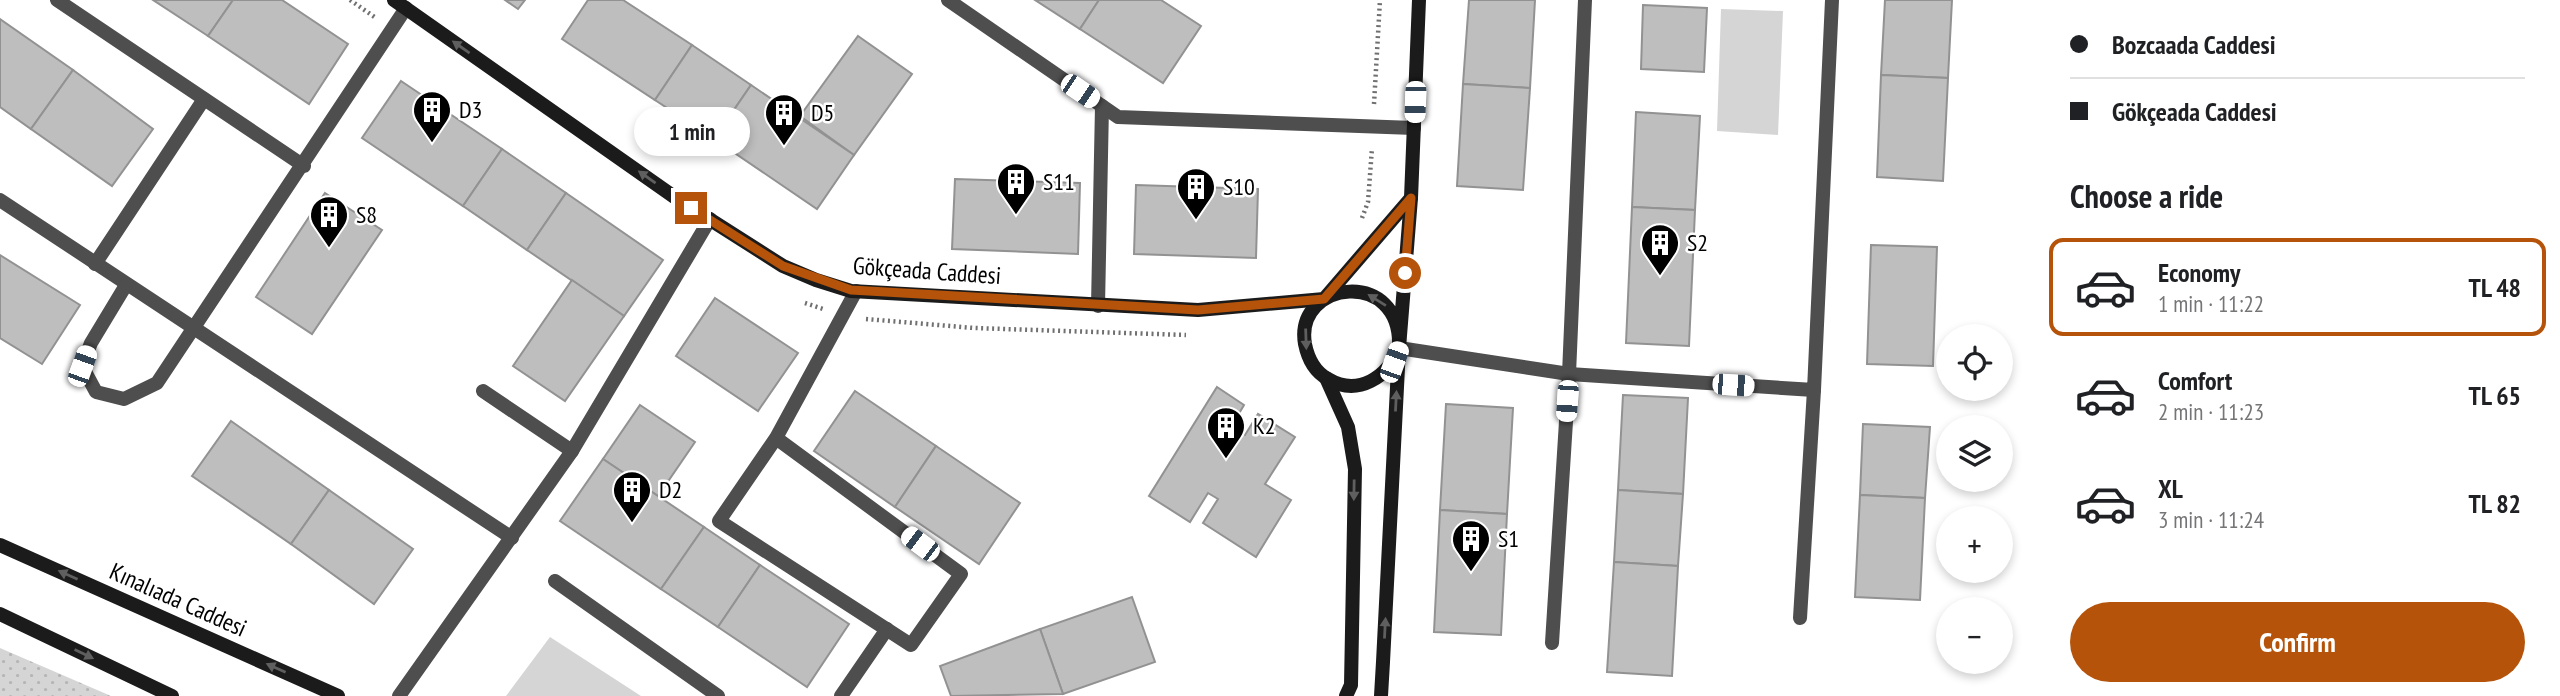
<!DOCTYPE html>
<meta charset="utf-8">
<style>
body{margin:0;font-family:"PT Sans Narrow",sans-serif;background:#f6f6f6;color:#202124;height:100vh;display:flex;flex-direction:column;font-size:26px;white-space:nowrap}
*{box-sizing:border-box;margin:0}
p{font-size:23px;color:#757577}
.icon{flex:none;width:38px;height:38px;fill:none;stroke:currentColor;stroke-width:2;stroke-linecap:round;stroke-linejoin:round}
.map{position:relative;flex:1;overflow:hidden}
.sheet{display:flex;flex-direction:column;background:#fff;width:525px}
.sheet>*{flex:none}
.hud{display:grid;align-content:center;height:154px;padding:0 35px;background:#fff}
.tools{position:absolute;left:1936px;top:324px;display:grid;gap:14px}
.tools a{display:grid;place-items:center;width:77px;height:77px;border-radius:50%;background:#fff;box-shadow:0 4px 10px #0003;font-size:35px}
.end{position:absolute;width:32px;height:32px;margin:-16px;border:9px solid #b45309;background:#fff;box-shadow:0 0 0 4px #fff}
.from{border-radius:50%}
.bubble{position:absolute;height:49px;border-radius:24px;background:#fff;box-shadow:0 4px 10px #0003;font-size:23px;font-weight:700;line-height:49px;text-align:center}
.car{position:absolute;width:21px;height:42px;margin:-21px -10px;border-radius:9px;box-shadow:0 0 5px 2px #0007;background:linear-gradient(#fff 24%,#345 0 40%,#fff 0 76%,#345 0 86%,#fff 0)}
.hud b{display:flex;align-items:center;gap:24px;height:66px;font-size:26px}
.hud b+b{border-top:2px solid #e0e0e0}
.hud i{width:18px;height:18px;background:#202124}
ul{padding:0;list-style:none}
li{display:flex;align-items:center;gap:21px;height:98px;margin:0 14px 10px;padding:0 21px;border:4px solid transparent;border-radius:14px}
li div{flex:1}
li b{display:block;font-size:26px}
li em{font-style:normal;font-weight:700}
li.on{border-color:#b45309}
li>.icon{width:63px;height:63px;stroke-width:1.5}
h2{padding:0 35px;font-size:32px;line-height:84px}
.button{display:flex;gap:14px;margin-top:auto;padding:14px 35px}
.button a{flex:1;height:80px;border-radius:42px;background:#b45309;color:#fff;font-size:28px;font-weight:700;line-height:80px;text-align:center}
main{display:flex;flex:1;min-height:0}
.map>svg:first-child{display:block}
.grass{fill:url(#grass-dots)}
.park{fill:#d5d5d5}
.building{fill:#bebebe;stroke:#929292;stroke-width:2}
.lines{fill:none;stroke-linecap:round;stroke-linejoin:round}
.path{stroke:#707070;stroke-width:4.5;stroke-dasharray:2 3.5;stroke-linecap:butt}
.lane{stroke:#4e4e4e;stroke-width:14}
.street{stroke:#4e4e4e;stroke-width:14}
.secondary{stroke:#1b1b1b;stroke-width:14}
.oneway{fill:#5f5f5f}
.route{stroke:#b45309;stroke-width:9}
.labels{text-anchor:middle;stroke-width:5;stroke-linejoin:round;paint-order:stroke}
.poi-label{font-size:24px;fill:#000;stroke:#fff;text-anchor:start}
.street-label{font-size:24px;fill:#000;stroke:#fff}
</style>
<main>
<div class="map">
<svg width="2035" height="696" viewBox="0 0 2035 696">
<defs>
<pattern id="grass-dots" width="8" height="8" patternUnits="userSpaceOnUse" patternTransform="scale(1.75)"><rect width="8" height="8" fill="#d5d5d5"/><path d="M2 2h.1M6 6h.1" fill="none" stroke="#b5b5b5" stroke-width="1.8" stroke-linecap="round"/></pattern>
</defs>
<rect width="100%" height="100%" fill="#fff"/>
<polygon class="grass" points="0,648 111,696 0,696"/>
<g class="park">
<polygon points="1721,9 1783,11 1778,135 1717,131"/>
<polygon points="550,637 641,696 506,696"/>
</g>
<g class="building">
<polygon points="153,0 233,0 208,36"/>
<polygon points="233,0 282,0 348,44 309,104 208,36"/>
<polygon points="505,0 525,0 518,9"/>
<polygon points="588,0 623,0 692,45 655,100 562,39"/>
<polygon points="1035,0 1099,0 1080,29"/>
<polygon points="1099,0 1161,0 1201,26 1163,83 1080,29"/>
<polygon points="1469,0 1535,0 1530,88 1463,84"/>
<polygon points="1885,0 1952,0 1948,78 1881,75"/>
<polygon points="1643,5 1707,8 1704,72 1641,69"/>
<polygon points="0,19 73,70 31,129 0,107"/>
<polygon points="858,36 912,74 854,155 800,116"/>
<polygon points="692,45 751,85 714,139 655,100"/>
<polygon points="73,70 153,129 112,186 31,129"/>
<polygon points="1881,75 1948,78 1943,181 1877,177"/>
<polygon points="401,81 502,149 463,206 362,138"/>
<polygon points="1463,84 1530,88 1523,190 1457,186"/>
<polygon points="751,85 854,155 817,209 714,139"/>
<polygon points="1636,112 1700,116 1695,210 1632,207"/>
<polygon points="502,149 566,193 527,250 463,206"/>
<polygon points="955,179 1080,183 1078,254 952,249"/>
<polygon points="1136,185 1258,189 1256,258 1134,254"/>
<polygon points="325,193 382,230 312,334 256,297"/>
<polygon points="566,193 663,260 624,316 527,250"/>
<polygon points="1632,207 1695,210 1689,346 1626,343"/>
<polygon points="1871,245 1937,247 1933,366 1867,364"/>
<polygon points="0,255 80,305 42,364 0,338"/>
<polygon points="572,280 624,316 565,401 513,366"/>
<polygon points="715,298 798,353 758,411 676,356"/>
<polygon points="1217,387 1244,405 1231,427 1245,435 1258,414 1295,437 1265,484 1291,500 1256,557 1203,523 1218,499 1208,493 1190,522 1149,496"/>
<polygon points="855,391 936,446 895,507 814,451"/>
<polygon points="1623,395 1688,398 1683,494 1618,490"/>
<polygon points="1446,404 1513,408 1507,514 1440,510"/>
<polygon points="640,405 695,442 658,496 603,459"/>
<polygon points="231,421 329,490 291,544 192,476"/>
<polygon points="1863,424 1930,427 1925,498 1860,495"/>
<polygon points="936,446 1020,503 979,564 895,507"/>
<polygon points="603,459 704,527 661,589 560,521"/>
<polygon points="329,490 413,549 374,604 291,544"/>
<polygon points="1618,490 1683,494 1678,566 1614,562"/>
<polygon points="1860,495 1925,498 1920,600 1855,597"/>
<polygon points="1440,510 1507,514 1501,635 1434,632"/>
<polygon points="704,527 760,565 718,627 661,589"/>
<polygon points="1614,562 1678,566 1672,676 1607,672"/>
<polygon points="760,565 849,624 807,687 718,627"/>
<polygon points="1132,597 1155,662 1063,694 1040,629"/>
<polygon points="1040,629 1063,694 951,696 940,666"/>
</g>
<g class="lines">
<g class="path">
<polyline points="350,0 376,18"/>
<polyline points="1374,104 1380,0"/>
<polyline points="1362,218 1368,202 1372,148"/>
<polyline points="805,303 823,309"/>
<polyline points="866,319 974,328 1186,335"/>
</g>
<g class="lane">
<polyline points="57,0 304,166"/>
<polyline points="0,200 512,538"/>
<polyline points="95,264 204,99"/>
<polyline points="126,285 91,343 82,366 96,392 124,399 157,383 406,8"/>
<polyline points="1399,348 1569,374 1814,390 1832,0"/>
<polyline points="483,391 572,451"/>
<polyline points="776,438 961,574 911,645 719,521 776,438 856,291"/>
<polyline points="555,581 718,696"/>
<polyline points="1800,618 1814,390"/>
<polyline points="1552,643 1569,374 1585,0"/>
<polyline points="399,696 572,451 710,219"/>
<polyline points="841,696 887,629"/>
</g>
<g class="street">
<polyline points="948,0 1118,117 1414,128"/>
<polyline points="1098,306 1102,106"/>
</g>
<g class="secondary">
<polyline points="394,0 673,196 783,266 816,280 851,291 1198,310 1324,299 1411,198"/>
<polyline points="1326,378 1348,427 1355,469 1351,685 1346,696"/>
<polyline points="0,545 338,696"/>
<polyline points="0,614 172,696"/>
<path d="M1381,696L1383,662L1399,348C1403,267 1294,280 1305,344C1308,359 1315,372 1328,379C1358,397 1388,377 1399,348L1411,198L1419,0"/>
</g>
</g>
<defs><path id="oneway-solid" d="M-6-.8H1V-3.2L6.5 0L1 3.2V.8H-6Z" transform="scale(1.75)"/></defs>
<g class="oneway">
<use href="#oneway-solid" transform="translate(461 47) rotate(-145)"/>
<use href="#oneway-solid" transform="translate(647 177) rotate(-145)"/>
<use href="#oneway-solid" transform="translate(1377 300) rotate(-148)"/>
<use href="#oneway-solid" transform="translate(1306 339) rotate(88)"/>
<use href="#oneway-solid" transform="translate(1396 401) rotate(-87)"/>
<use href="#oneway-solid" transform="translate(1354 490) rotate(91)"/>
<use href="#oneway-solid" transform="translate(68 575) rotate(-156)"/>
<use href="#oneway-solid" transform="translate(1385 628) rotate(-87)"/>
<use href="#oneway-solid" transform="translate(84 654) rotate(26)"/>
<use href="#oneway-solid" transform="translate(276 668) rotate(-156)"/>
</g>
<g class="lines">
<polyline class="route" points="691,208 783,266 851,290 1198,310 1324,299 1411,198 1405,273"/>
</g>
<defs>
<symbol id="building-pin" viewBox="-11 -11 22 30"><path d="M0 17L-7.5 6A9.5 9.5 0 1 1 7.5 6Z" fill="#000" stroke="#fff"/><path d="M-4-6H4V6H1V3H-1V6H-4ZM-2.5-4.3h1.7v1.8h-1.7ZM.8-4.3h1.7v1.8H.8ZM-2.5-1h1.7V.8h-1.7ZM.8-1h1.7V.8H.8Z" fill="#fff"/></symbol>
</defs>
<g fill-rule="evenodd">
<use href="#building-pin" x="410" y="88" width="44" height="60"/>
<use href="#building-pin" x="762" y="91" width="44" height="60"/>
<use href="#building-pin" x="994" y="160" width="44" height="60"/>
<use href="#building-pin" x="1174" y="165" width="44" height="60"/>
<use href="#building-pin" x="307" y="193" width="44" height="60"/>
<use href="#building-pin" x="1638" y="221" width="44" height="60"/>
<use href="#building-pin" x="1204" y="404" width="44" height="60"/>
<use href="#building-pin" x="610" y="468" width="44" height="60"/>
<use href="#building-pin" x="1449" y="517" width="44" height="60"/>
</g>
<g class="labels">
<g class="poi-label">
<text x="459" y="118">D3</text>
<text x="811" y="121">D5</text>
<text x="1043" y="190">S11</text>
<text x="1223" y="195">S10</text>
<text x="356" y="223">S8</text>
<text x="1687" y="251">S2</text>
<text x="1253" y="434">K2</text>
<text x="659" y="498">D2</text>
<text x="1498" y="547">S1</text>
</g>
<g class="street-label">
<text transform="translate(927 271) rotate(4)" y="8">Gökçeada Caddesi</text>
<text transform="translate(178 600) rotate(24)" y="8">Kınalıada Caddesi</text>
</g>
</g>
</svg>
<div class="tools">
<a><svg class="icon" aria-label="locate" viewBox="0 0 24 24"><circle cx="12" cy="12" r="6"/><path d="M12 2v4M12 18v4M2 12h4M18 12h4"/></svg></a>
<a><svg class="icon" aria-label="layers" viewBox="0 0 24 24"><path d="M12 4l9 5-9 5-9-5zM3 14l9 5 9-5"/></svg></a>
<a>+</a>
<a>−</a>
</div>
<i class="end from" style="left:1405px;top:273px"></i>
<i class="end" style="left:691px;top:208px"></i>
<div class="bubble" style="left:634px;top:107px;width:116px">1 min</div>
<i class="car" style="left:1080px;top:91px;rotate:124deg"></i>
<i class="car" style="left:1415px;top:102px;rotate:182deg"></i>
<i class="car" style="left:1394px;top:362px;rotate:20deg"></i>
<i class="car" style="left:82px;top:366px;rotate:20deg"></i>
<i class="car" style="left:1733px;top:385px;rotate:94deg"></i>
<i class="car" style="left:1567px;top:401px;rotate:184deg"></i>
<i class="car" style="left:920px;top:544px;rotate:307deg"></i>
</div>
<section class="sheet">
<div class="hud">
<b><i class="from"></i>Bozcaada Caddesi</b>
<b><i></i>Gökçeada Caddesi</b>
</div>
<h2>Choose a ride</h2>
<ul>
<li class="on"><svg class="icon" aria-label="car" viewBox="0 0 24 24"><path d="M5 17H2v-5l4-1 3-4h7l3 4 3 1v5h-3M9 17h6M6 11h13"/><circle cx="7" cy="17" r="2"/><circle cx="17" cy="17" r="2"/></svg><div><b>Economy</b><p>1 min · 11:22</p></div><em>TL 48</em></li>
<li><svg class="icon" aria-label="car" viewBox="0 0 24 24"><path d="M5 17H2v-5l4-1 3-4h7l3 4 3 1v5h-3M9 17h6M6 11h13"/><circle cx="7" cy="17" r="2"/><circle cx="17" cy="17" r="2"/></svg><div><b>Comfort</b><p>2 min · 11:23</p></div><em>TL 65</em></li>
<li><svg class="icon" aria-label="car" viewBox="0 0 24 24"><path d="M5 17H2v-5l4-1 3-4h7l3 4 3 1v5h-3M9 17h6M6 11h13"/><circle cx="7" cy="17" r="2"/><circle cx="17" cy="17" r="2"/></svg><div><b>XL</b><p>3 min · 11:24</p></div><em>TL 82</em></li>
</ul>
<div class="button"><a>Confirm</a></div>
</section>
</main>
